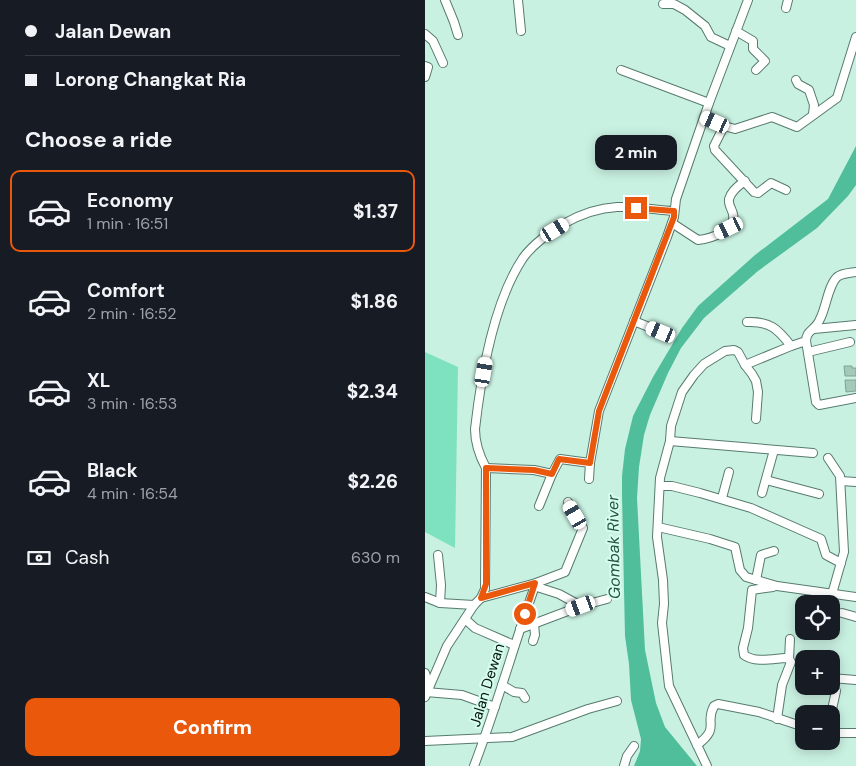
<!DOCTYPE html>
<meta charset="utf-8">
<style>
body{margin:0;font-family:"DM Sans",sans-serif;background:#242831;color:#f1f3f6;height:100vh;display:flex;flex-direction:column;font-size:19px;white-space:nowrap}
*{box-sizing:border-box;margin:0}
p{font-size:16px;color:#9ea1a6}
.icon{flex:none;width:28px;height:28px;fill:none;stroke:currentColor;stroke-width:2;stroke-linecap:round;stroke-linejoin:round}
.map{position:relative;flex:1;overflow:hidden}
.drawer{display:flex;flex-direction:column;background:#171b24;width:425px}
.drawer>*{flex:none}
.guide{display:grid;align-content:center;height:110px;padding:0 25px;background:#171b24}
.fabs{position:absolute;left:370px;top:595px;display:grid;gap:10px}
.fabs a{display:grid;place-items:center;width:45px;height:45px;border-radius:10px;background:#171b24;box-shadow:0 2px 12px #0003;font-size:25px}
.end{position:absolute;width:22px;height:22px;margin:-11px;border:6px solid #ea580c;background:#fff;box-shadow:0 0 0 2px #fff}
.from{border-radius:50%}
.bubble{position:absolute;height:35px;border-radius:10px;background:#171b24;box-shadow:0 2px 12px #0003;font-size:16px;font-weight:800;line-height:35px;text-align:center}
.car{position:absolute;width:15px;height:30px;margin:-15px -8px;border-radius:6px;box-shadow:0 0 4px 1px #0007;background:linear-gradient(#fff 24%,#345 0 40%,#fff 0 76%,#345 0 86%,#fff 0)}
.guide b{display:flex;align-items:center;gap:18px;height:48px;font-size:19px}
.guide b+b{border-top:1px solid #363941}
.guide i{width:12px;height:12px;background:#f1f3f6}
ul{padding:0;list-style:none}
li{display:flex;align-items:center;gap:15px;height:82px;margin:0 10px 8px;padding:0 15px;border:2px solid transparent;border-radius:10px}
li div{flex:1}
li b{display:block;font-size:19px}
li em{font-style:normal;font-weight:800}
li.current{border-color:#ea580c}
li>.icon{width:45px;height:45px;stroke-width:1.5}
h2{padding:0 25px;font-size:22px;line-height:60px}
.pay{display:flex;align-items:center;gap:12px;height:55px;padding:0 25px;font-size:19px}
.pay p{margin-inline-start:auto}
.cta{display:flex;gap:10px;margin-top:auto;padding:10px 25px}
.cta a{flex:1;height:58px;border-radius:10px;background:#ea580c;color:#fff;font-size:20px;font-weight:800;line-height:58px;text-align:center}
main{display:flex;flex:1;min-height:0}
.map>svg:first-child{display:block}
.green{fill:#7ee1bf}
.water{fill:#50be9b}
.building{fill:#a2c9ba;stroke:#7ea495}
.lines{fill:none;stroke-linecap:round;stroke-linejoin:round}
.minor-casing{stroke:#577b6e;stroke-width:10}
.minor{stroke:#fff;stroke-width:8}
.route{stroke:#ea580c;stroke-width:6}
.labels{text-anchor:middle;stroke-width:4;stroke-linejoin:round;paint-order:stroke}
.street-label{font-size:15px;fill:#06140f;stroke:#d6feee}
.water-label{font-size:16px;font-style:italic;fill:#255344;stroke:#d6feee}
</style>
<main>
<section class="drawer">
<div class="guide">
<b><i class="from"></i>Jalan Dewan</b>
<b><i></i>Lorong Changkat Ria</b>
</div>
<h2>Choose a ride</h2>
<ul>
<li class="current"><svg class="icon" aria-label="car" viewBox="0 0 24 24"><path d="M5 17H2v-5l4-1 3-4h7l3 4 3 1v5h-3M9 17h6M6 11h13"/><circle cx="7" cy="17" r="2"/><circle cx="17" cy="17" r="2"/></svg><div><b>Economy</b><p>1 min · 16:51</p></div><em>$1.37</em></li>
<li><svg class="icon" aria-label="car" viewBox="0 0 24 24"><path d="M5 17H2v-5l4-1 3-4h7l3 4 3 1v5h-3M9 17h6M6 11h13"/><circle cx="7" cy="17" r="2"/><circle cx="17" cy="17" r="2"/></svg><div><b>Comfort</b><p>2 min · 16:52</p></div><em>$1.86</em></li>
<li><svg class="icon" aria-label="car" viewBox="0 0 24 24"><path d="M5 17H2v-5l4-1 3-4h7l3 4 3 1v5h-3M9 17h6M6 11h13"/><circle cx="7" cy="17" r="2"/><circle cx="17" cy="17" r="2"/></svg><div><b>XL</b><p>3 min · 16:53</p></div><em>$2.34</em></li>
<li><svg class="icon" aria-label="car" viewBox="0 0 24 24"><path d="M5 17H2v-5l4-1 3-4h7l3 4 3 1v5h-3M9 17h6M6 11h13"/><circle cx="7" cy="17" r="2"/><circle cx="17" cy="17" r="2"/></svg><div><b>Black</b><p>4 min · 16:54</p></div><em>$2.26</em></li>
</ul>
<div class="pay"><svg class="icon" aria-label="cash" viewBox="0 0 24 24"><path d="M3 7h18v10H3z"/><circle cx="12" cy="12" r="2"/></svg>Cash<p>630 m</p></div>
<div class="cta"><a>Confirm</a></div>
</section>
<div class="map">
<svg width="431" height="766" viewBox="0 0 431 766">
<rect width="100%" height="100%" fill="#c9f1e1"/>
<polygon class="green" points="0,352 33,367 30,548 0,532"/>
<polygon class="water" points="431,146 431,185 423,196 392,228 333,271 279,318 256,348 243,373 225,415 219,435 214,467 212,498 220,650 231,703 240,727 272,766 209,766 215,751 216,739 206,700 204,664 200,636 197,495 197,476 200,449 208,416 228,377 257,328 273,306 330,255 403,199"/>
<g class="building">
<polygon points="419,366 427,366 427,368 431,368 431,376 420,376"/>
<polygon points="420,380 431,380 431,391 421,392"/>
</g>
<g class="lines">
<defs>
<g id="minor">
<polyline points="20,0 29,22 33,35"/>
<polyline points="93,0 96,31"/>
<polyline points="238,4 249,4 260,10 280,26 286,37 305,46"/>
<polyline points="361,8 363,0"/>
<polyline points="311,31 328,41 328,49 340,61 331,70"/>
<polyline points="0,34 8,41 18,63"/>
<polyline points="0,66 3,67 0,77"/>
<polyline points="196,70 284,103"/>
<polyline points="371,80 373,84 384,90 389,105 388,114"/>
<polyline points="279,118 299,126 310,129 347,117 372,127 412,98 431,37"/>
<polyline points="299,126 289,146 290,150 329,192 333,193 346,183 361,190"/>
<path d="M247,223L273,240C285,239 312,230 308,214C307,209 303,205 304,199C306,192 314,185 320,181"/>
<path d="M431,272C424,273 417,273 412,277C403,286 401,308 395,319C391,330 381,330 381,341L391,402L394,405L431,398"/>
<polyline points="209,321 236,332"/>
<path d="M322,322C345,321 353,329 366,346L381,341"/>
<polyline points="389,329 431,325"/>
<polyline points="383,352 425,342"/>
<polyline points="320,365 366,346"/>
<polyline points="245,441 388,453"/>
<polyline points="403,458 415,476 419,552 407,594"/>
<polyline points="61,468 109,470 127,474 114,506"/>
<polyline points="127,474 135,459 165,463"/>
<polyline points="164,479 165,463 174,411 242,237 249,217 251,199 284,103 323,0"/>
<polyline points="341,480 394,494"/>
<polyline points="416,481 431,482"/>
<polyline points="235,486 247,486 275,493 326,508 396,539 401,555 416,563"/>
<polyline points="337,493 349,450"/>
<polyline points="297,498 304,472"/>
<polyline points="233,527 285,539 310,547 315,570 321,577 352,586 431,597"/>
<polyline points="13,555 16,585 15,603"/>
<polyline points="331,580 336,555 349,551"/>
<polyline points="109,586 134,594 156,606"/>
<path d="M348,587L327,590L323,628L318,648L319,655C330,663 347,659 360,658L364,659"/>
<polyline points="0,597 15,603 49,605"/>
<polyline points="56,598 111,583 140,572 158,528 143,502"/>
<polyline points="417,613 431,617"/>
<polyline points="40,619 50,628 89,645"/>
<polyline points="95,629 156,606 182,599"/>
<polyline points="108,641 110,635 109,624"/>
<polyline points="0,673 4,686"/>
<polyline points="406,678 431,680"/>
<polyline points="77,685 89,692 97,693 100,698"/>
<polyline points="1,692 37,695 70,707"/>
<path d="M0,697L22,646L49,605L56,598L60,589L61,468C54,455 50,444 50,429C56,376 68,303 98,258C108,244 123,234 138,224C154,215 173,208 192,207C210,206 231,210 249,211"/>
<polyline points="406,714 411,691"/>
<polyline points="352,719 357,685 366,662 364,659 365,639"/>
<polyline points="406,733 431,733"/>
<polyline points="0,741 87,737 163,709 192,701"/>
<path d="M272,745C296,727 279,724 289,706L293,704L334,712L379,727"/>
<path d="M49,766C72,706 89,644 111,583"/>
<polyline points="199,766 202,756 209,746"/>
<polyline points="282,766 244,686 237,623 239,604 238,580 232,537 235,478 245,441 246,426 257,392 269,375 279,364 300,351 309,350 313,352 320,365 327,374 331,381 333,392 331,419"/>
</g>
</defs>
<use href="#minor" class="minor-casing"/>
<use href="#minor" class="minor"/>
</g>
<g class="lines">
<polyline class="route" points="100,614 110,583 56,598 61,584 61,468 109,470 127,474 134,459 165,463 174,411 249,217 249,211 211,208"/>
</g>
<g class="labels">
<g class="street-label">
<text transform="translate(62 685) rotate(-73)" y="5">Jalan Dewan</text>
</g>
<g class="water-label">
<text transform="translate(188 547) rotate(-91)" y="6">Gombak River</text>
</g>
</g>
</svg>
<div class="fabs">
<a><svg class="icon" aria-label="locate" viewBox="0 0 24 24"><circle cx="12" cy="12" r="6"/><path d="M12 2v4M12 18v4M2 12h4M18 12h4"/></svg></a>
<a>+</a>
<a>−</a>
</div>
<i class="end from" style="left:100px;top:614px"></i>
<i class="end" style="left:211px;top:208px"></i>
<div class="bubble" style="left:170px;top:135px;width:82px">2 min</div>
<i class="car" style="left:290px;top:122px;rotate:294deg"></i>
<i class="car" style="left:304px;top:228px;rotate:244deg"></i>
<i class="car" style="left:130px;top:230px;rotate:59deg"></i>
<i class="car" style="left:236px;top:332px;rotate:292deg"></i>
<i class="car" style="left:59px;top:372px;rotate:10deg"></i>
<i class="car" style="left:150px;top:515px;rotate:330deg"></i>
<i class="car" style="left:156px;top:606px;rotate:250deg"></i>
</div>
</main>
